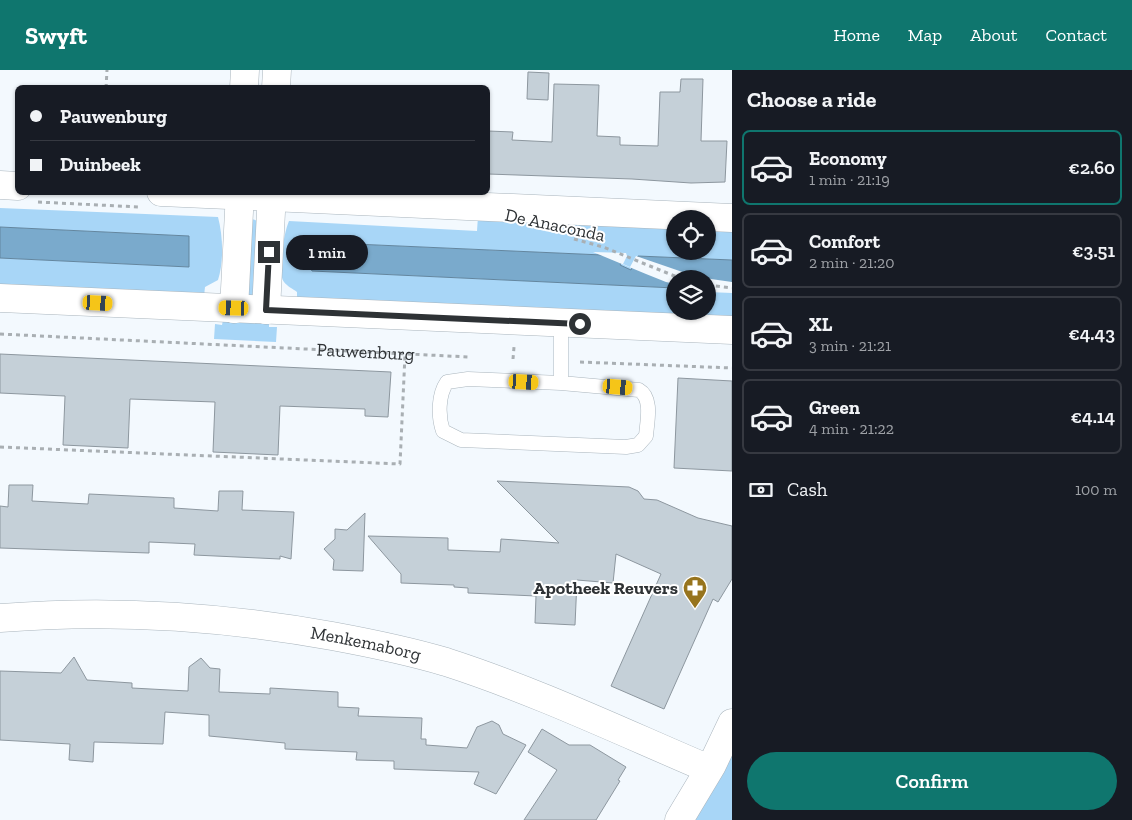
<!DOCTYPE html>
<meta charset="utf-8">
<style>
body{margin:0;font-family:"Zilla Slab",serif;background:#242831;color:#f1f3f6;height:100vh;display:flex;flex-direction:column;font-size:19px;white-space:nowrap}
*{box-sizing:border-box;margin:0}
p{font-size:16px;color:#9ea1a6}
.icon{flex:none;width:28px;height:28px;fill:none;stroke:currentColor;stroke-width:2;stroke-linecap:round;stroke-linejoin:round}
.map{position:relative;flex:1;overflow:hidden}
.details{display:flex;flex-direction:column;background:#171b24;width:400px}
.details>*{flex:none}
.top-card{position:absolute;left:15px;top:15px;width:475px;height:110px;border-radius:8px;box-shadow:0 1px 4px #0004;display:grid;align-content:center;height:110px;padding:0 15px;background:#171b24}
.controls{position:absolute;left:666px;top:140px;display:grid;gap:10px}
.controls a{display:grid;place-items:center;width:50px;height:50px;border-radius:50%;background:#171b24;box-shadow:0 1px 4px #0004;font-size:25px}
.end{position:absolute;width:22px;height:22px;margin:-11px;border:6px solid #2e3235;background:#fff;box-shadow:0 0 0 2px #fff}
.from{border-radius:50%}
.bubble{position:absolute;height:35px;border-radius:18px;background:#171b24;box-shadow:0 1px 4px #0004;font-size:16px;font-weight:600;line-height:35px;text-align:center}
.car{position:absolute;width:15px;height:30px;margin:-15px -8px;border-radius:6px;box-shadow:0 0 4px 1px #0007;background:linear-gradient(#f5c518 24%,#345 0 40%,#f5c518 0 76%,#345 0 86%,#f5c518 0)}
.top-card b{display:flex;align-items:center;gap:18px;height:48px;font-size:19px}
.top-card b+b{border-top:1px solid #363941}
.top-card i{width:12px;height:12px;background:#f1f3f6}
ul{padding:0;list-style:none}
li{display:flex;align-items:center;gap:15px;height:75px;margin:0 10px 8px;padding:0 5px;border:2px solid #363941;border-radius:8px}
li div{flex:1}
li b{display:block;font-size:19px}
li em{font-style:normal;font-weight:600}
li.active{border-color:#0f766e}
li>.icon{width:45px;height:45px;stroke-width:1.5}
h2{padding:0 15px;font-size:22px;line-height:60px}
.pay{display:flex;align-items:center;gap:12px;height:55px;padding:0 15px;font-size:19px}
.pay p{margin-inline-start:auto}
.button{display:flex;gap:10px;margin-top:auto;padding:10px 15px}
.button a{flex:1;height:58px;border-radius:30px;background:#0f766e;color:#fff;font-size:20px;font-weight:600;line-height:58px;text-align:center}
header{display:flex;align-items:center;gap:30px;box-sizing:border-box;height:70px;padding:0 25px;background:#0f766e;color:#fff}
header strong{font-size:24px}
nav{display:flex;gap:28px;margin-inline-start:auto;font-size:18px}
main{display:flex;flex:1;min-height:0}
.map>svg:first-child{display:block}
.green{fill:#a8d6f7}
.water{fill:#7aaacc;stroke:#63869f}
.pier{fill:#f3f9fe}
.building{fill:#c5d0d8;stroke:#8d979f}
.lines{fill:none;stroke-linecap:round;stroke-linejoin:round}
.lane-casing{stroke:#aab5bd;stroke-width:15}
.street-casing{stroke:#aab5bd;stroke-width:29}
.path{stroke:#a9afb3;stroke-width:3;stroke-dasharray:4 4;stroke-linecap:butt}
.lane{stroke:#fff;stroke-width:14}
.street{stroke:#fff;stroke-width:28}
.route{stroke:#2e3235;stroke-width:6}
.labels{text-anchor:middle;stroke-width:4;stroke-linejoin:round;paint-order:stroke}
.street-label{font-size:18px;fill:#2e3235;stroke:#fff}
.poi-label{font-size:18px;font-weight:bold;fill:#2e3235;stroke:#fff;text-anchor:end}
</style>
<header>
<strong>Swyft</strong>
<nav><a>Home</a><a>Map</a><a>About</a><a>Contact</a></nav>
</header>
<main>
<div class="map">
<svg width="732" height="750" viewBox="0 0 732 750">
<rect width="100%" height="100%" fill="#f3f9fe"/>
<g class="green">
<path d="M0,138L218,147C223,166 224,191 218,210L205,217L204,226L0,217V188L189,197L188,166L0,157Z"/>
<path d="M478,146L675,154V181H708V156L732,157V190L638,186L631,201L620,195L624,186L309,172L312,201L675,218V241H708V220L732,221V249L297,230V222C293,219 287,216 284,212C277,203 284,162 289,151L477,161Z"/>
<polygon points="252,149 258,151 258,225 245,225"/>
<polygon points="223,250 269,252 269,257 277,257 276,272 214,269 215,254 222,255"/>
<polygon points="732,676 732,750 691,750"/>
</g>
<g class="water">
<polygon points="0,157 189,166 189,197 0,188"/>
<polygon points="309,172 625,186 620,195 631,200 638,186 732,190 732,221 708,209 675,209 675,218 312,201 306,190"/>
</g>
<polygon class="pier" points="593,182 626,183 627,186 623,194 630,197 636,186 697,207 732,212 732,223 708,222 708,209 675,209 675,214 666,212 646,204"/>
<g class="building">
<polygon points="528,2 549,3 548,30 527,29"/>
<polygon points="681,9 703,9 701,71 727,71 725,112 691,113 632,109 488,104 488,61 513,62 512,70 552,72 554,14 599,15 597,66 620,67 620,75 658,76 660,22 680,22"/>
<polygon points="0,284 391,302 388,347 365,346 365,339 280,336 278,385 213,382 215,332 130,329 128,378 63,375 65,326 0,323"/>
<polygon points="678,308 732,311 732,401 674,398"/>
<polygon points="497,411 629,417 638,421 644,429 657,430 698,448 732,456 732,509 718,532 713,529 664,639 611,616 661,504 616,484 613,513 577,510 575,555 535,553 536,526 468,523 468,518 454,517 454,515 401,513 401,504 368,466 448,468 448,480 500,482 501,469 559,473"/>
<polygon points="9,415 33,415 32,431 88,434 89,424 174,428 174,438 218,441 219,421 243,421 242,440 294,442 291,489 280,486 280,489 194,485 195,474 149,472 149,483 0,478 0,436 8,437"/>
<polygon points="365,443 363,501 333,500 334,490 324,479 335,469 335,459 347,460"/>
<polygon points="74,587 87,610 132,613 132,618 188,621 189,597 201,588 210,598 220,599 219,622 270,624 270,618 338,622 338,637 359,638 358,646 422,648 421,669 426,669 426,675 467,678 477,657 492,651 499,655 503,664 526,675 496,724 474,714 479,702 394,699 394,691 356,690 357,682 285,679 285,673 209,666 209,645 165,642 163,674 94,672 93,692 69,690 70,674 0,670 0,601 61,603"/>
<polygon points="542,659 569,675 590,675 626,697 618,710 620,711 596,750 524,750 557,700 528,682"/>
</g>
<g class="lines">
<defs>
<path id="lane" d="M561,253V313L468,309L447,312C438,325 438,346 443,361L461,370L626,377L638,375L646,366C647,352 653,328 639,320L561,313"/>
<g id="street">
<polyline points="244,18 245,0"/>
<polyline points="276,18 277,0"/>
<polyline points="0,115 18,116"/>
<polyline points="161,122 732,148"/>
<polyline points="0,228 732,260"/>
<polyline points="234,239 240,122"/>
<polyline points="266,240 272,122"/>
<path id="s2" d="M0,548C111,539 222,546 332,566C370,573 409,581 446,592C536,621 622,662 709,699"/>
<polyline points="679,750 712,695 732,653"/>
</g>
</defs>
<use href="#lane" class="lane-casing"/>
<use href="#street" class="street-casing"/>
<g class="path">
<polyline points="106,18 107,0"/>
<polyline points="38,132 139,137"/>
<polyline points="574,169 603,177 682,209"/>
<polyline points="708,215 732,218"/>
<path id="s1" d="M0,264L469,287"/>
<polyline points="513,289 514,277"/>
<polyline points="580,292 732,298"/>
<polyline points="0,377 400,394 405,285"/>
</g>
<use href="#lane" class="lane"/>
<use href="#street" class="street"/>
</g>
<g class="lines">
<polyline class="route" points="269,182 266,240 580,254"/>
</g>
<defs>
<symbol id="pharmacy-pin" viewBox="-11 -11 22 30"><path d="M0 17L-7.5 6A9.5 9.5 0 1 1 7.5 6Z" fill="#97741d" stroke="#fff"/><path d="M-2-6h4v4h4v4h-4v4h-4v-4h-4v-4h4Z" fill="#fff"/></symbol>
</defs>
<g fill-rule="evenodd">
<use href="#pharmacy-pin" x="681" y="504" width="28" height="38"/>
</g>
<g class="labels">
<g class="street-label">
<text transform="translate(555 155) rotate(12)" y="6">De Anaconda</text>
<text dy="6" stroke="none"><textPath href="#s1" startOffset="366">Pauwenburg</textPath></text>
<text dy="6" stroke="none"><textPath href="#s2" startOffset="368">Menkemaborg</textPath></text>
</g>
<g class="poi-label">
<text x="678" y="524">Apotheek Reuvers</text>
</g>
</g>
</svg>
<div class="controls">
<a><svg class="icon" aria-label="locate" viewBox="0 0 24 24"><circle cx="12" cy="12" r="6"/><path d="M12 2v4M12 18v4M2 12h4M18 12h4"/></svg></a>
<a><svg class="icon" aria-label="layers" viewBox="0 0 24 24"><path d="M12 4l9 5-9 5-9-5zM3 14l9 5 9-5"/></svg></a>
</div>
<i class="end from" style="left:580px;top:254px"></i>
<i class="end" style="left:269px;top:182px"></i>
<div class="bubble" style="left:286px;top:165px;width:82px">1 min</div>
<i class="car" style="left:98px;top:233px;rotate:93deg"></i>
<i class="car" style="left:234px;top:238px;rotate:272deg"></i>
<i class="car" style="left:524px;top:312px;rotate:93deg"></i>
<i class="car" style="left:618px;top:317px;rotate:95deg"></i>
<div class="top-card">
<b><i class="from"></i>Pauwenburg</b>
<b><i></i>Duinbeek</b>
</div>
</div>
<section class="details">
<h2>Choose a ride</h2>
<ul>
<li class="active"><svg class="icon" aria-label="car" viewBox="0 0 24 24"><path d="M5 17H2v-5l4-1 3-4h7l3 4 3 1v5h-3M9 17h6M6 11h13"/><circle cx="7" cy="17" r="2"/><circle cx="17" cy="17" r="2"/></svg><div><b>Economy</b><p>1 min · 21:19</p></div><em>€2.60</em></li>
<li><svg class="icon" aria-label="car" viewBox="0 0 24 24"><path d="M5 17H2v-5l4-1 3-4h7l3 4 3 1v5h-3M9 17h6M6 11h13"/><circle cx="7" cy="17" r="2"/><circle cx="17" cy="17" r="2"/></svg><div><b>Comfort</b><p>2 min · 21:20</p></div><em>€3.51</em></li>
<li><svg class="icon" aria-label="car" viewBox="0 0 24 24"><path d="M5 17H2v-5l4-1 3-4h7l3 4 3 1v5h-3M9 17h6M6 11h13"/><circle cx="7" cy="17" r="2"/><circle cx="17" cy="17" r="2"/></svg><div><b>XL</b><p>3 min · 21:21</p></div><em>€4.43</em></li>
<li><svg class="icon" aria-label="car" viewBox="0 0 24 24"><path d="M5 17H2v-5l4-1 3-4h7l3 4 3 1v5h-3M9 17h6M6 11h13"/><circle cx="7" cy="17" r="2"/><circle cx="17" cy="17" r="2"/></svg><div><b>Green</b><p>4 min · 21:22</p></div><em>€4.14</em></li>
</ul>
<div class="pay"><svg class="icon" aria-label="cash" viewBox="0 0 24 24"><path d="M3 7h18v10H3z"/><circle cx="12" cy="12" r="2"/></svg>Cash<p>100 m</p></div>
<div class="button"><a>Confirm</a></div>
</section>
</main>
